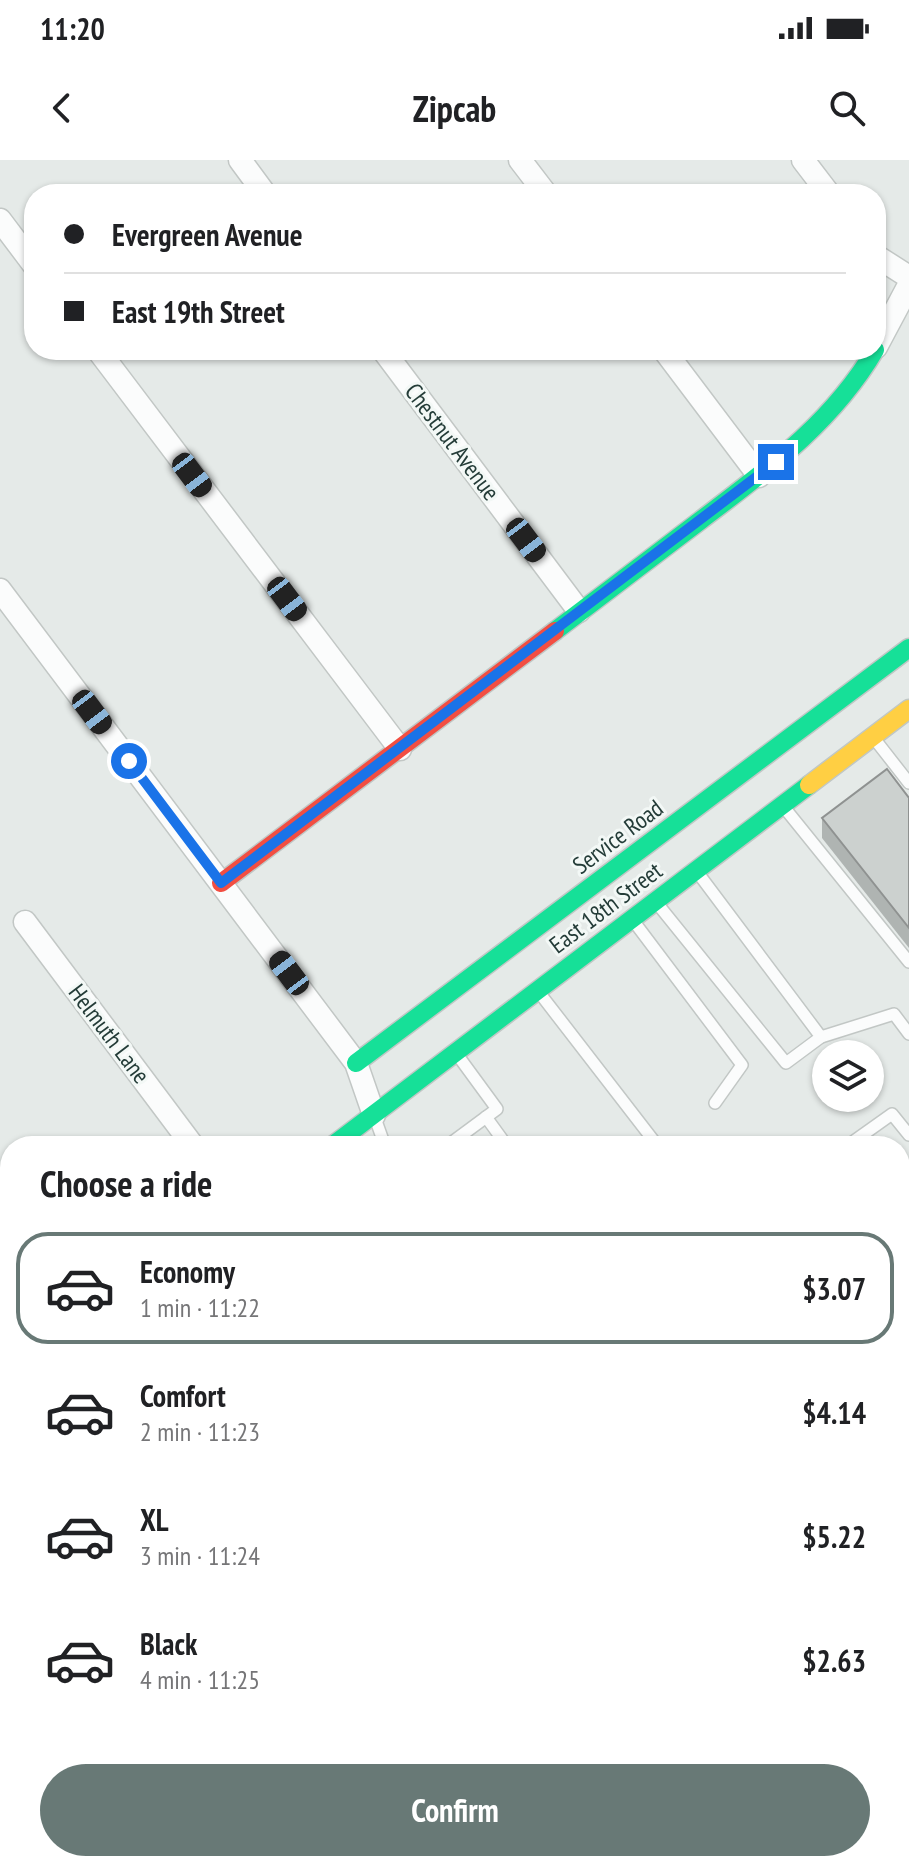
<!DOCTYPE html>
<meta charset="utf-8">
<style>
body{margin:0;font-family:"PT Sans Narrow",sans-serif;background:#f2f2f2;color:#202124;height:100vh;display:flex;flex-direction:column;font-size:30px;white-space:nowrap}
*{box-sizing:border-box;margin:0}
p{font-size:26px;color:#757577}
.icon{flex:none;width:44px;height:44px;fill:none;stroke:currentColor;stroke-width:2;stroke-linecap:round;stroke-linejoin:round}
.map{position:relative;flex:1;overflow:hidden}
.side{position:absolute;left:0px;top:976px;width:910px;height:736px;display:flex;flex-direction:column;background:#fff;border-radius:32px 32px 0 0;box-shadow:0 2px 6px #0004}
.side>*{flex:none}
.hud{position:absolute;left:24px;top:24px;width:862px;height:176px;border-radius:32px;box-shadow:0 2px 6px #0004;display:grid;align-content:center;height:176px;padding:0 40px;background:#fff}
.buttons{position:absolute;left:812px;top:880px;display:grid;gap:16px}
.buttons a{display:grid;place-items:center;width:72px;height:72px;border-radius:50%;background:#fff;box-shadow:0 2px 6px #0004;font-size:40px}
.end{position:absolute;width:36px;height:36px;margin:-18px;border:10px solid #1a73e8;background:#fff;box-shadow:0 0 0 4px #fff}
.from{border-radius:50%}
.car{position:absolute;width:24px;height:48px;margin:-24px -12px;border-radius:10px;box-shadow:0 0 6px 2px #0007;background:linear-gradient(#222 24%,#8ab4d8 0 40%,#222 0 76%,#8ab4d8 0 86%,#222 0)}
.hud b{display:flex;align-items:center;gap:28px;height:76px;font-size:30px}
.hud b+b{border-top:2px solid #e0e0e0}
.hud i{width:20px;height:20px;background:#202124}
ul{padding:0;list-style:none}
li{display:flex;align-items:center;gap:24px;height:112px;margin:0 16px 12px;padding:0 24px;border:4px solid transparent;border-radius:32px}
li div{flex:1}
li b{display:block;font-size:30px}
li em{font-style:normal;font-weight:700}
li.active{border-color:#687976}
li>.icon{width:72px;height:72px;stroke-width:1.5}
h2{padding:0 40px;font-size:36px;line-height:96px}
.primary-button{display:flex;gap:16px;margin-top:auto;padding:16px 40px}
.primary-button a{flex:1;height:92px;border-radius:48px;background:#687976;color:#fff;font-size:32px;font-weight:700;line-height:92px;text-align:center}
.status{display:flex;justify-content:space-between;align-items:center;height:56px;padding:0 40px;background:#fff;direction:ltr}
.status svg{height:22px;fill:currentColor}
header{display:flex;justify-content:space-between;align-items:center;height:104px;padding:0 40px;background:#fff;font-size:36px;font-weight:700}
.map>svg:first-child{display:block}
.built{fill:#d3dbd8}
.lines{fill:none;stroke-linecap:round;stroke-linejoin:round}
.lane-casing{stroke:#c2c7c5;stroke-width:14}
.street-casing{stroke:#c2c7c5;stroke-width:25}
.fast-casing{stroke:#c0c7c5;stroke-width:21}
.slow-casing{stroke:#c0c7c5;stroke-width:21}
.jam-casing{stroke:#c0c7c5;stroke-width:21}
.lane{stroke:#fbfcfc;stroke-width:11}
.street{stroke:#fbfcfc;stroke-width:22}
.fast{stroke:#16e098;stroke-width:18}
.slow{stroke:#ffcf43;stroke-width:18}
.jam{stroke:#f24e42;stroke-width:18}
.wall{fill:#afb4b2}
.shaded-wall{fill:#8f9291}
.building{fill:#ccd1cf;stroke:#8f9291;stroke-width:2}
.route{stroke:#1a73e8;stroke-width:10}
.labels{text-anchor:middle;stroke-width:6;stroke-linejoin:round;paint-order:stroke}
.street-label{font-size:24px;fill:#243c38;stroke:#f3f8f6}
</style>
<div class="status"><b>11:20</b><svg viewBox="0 0 49 12"><path d="M0 12V9h3v3zM5 12V6h3v6zM10 12V3h3v9zM15 12V0h3v12zM26 1h20v11H26zM47 4h2v5h-2z"/></svg></div>
<header><svg class="icon" aria-label="back" viewBox="0 0 24 24"><path d="M15 5l-7 7 7 7"/></svg>Zipcab<svg class="icon" aria-label="search" viewBox="0 0 24 24"><circle cx="10" cy="10" r="6"/><path d="M15 15l6 6"/></svg></header>
<div class="map">
<svg width="909" height="1712" viewBox="0 0 909 1712">
<rect width="100%" height="100%" fill="#e5eae8"/>
<polygon class="built" points="909,1248 909,1712 567,1712 559,1702 900,1702 900,1255"/>
<g class="lines">
<defs>
<g id="lane">
<polyline points="873,577 909,623"/>
<polyline points="783,646 909,802"/>
<polyline points="656,742 786,903 821,877 698,713"/>
<polyline points="632,759 742,905 715,943"/>
<polyline points="538,831 657,985"/>
<polyline points="821,877 894,854 909,874"/>
<polyline points="374,955 385,986"/>
<polyline points="486,957 507,986"/>
<polyline points="447,986 497,949 456,893"/>
<polyline points="847,986 892,954 909,975"/>
<polyline points="0,1193 10,1206"/>
<polyline points="0,1289 10,1304"/>
<polyline points="0,1334 10,1327"/>
<polyline points="0,1402 10,1395"/>
<polyline points="0,1484 10,1477"/>
<polyline points="0,1545 3,1549 10,1544"/>
</g>
<g id="street">
<polyline points="240,0 265,34"/>
<polyline points="520,0 546,34"/>
<polyline points="803,0 829,34"/>
<polyline points="0,60 34,105"/>
<polyline points="876,96 909,117"/>
<polyline points="876,187 909,125"/>
<polyline points="98,190 400,589"/>
<polyline points="383,190 579,451"/>
<polyline points="664,190 759,316"/>
<polyline points="0,430 356,903 374,955"/>
<polyline points="25,762 193,986"/>
<polyline points="0,1088 10,1101"/>
<polyline points="900,1231 909,1225"/>
<polyline points="523,1702 531,1712"/>
<polyline points="249,1712 263,1702"/>
</g>
<g id="fast">
<path d="M555,471C604,434 652,397 701,360C768,309 832,263 875,190"/>
<polyline points="356,903 909,488"/>
<polyline points="332,986 809,625"/>
<polyline points="0,1235 10,1228"/>
</g>
<polyline id="slow" points="809,625 909,549"/>
<polyline id="jam" points="221,723 555,471"/>
</defs>
<use href="#lane" class="lane-casing"/>
<use href="#street" class="street-casing"/>
<use href="#fast" class="fast-casing"/>
<use href="#slow" class="slow-casing"/>
<use href="#jam" class="jam-casing"/>
<use href="#lane" class="lane"/>
<use href="#street" class="street"/>
<use href="#fast" class="fast"/>
<use href="#slow" class="slow"/>
<use href="#jam" class="jam"/>
</g>
<g class="wall">
<polygon points="909,638 909,788 822,678 822,658"/>
<polygon points="588,1702 712,1702 699,1712 596,1712"/>
<polygon points="714,1702 751,1702 758,1712 722,1712"/>
</g>
<polygon class="shaded-wall" points="686,1702 712,1702 699,1712 673,1712"/>
<g class="building">
<polygon points="887,609 909,638 909,768 822,658"/>
<polygon points="603,1702 686,1702 673,1712 611,1712"/>
<polygon points="729,1702 751,1702 758,1712 737,1712"/>
</g>
<g class="lines">
<polyline class="route" points="129,601 221,723 776,302"/>
</g>
<g class="labels">
<g class="street-label">
<text transform="translate(452 282) rotate(53)" y="8">Chestnut Avenue</text>
<text transform="translate(618 677) rotate(-37)" y="8">Service Road</text>
<text transform="translate(606 748) rotate(-37)" y="8">East 18th Street</text>
<text transform="translate(109 874) rotate(53)" y="8">Helmuth Lane</text>
</g>
</g>
</svg>
<div class="buttons">
<a><svg class="icon" aria-label="layers" viewBox="0 0 24 24"><path d="M12 4l9 5-9 5-9-5zM3 14l9 5 9-5"/></svg></a>
</div>
<i class="end from" style="left:129px;top:601px"></i>
<i class="end" style="left:776px;top:302px"></i>
<i class="car" style="left:192px;top:315px;rotate:143deg"></i>
<i class="car" style="left:526px;top:380px;rotate:143deg"></i>
<i class="car" style="left:287px;top:439px;rotate:143deg"></i>
<i class="car" style="left:92px;top:552px;rotate:143deg"></i>
<i class="car" style="left:289px;top:813px;rotate:323deg"></i>
<div class="hud">
<b><i class="from"></i>Evergreen Avenue</b>
<b><i></i>East 19th Street</b>
</div>
<section class="side">
<h2>Choose a ride</h2>
<ul>
<li class="active"><svg class="icon" aria-label="car" viewBox="0 0 24 24"><path d="M5 17H2v-5l4-1 3-4h7l3 4 3 1v5h-3M9 17h6M6 11h13"/><circle cx="7" cy="17" r="2"/><circle cx="17" cy="17" r="2"/></svg><div><b>Economy</b><p>1 min · 11:22</p></div><em>$3.07</em></li>
<li><svg class="icon" aria-label="car" viewBox="0 0 24 24"><path d="M5 17H2v-5l4-1 3-4h7l3 4 3 1v5h-3M9 17h6M6 11h13"/><circle cx="7" cy="17" r="2"/><circle cx="17" cy="17" r="2"/></svg><div><b>Comfort</b><p>2 min · 11:23</p></div><em>$4.14</em></li>
<li><svg class="icon" aria-label="car" viewBox="0 0 24 24"><path d="M5 17H2v-5l4-1 3-4h7l3 4 3 1v5h-3M9 17h6M6 11h13"/><circle cx="7" cy="17" r="2"/><circle cx="17" cy="17" r="2"/></svg><div><b>XL</b><p>3 min · 11:24</p></div><em>$5.22</em></li>
<li><svg class="icon" aria-label="car" viewBox="0 0 24 24"><path d="M5 17H2v-5l4-1 3-4h7l3 4 3 1v5h-3M9 17h6M6 11h13"/><circle cx="7" cy="17" r="2"/><circle cx="17" cy="17" r="2"/></svg><div><b>Black</b><p>4 min · 11:25</p></div><em>$2.63</em></li>
</ul>
<div class="primary-button"><a>Confirm</a></div>
</section>
</div>
